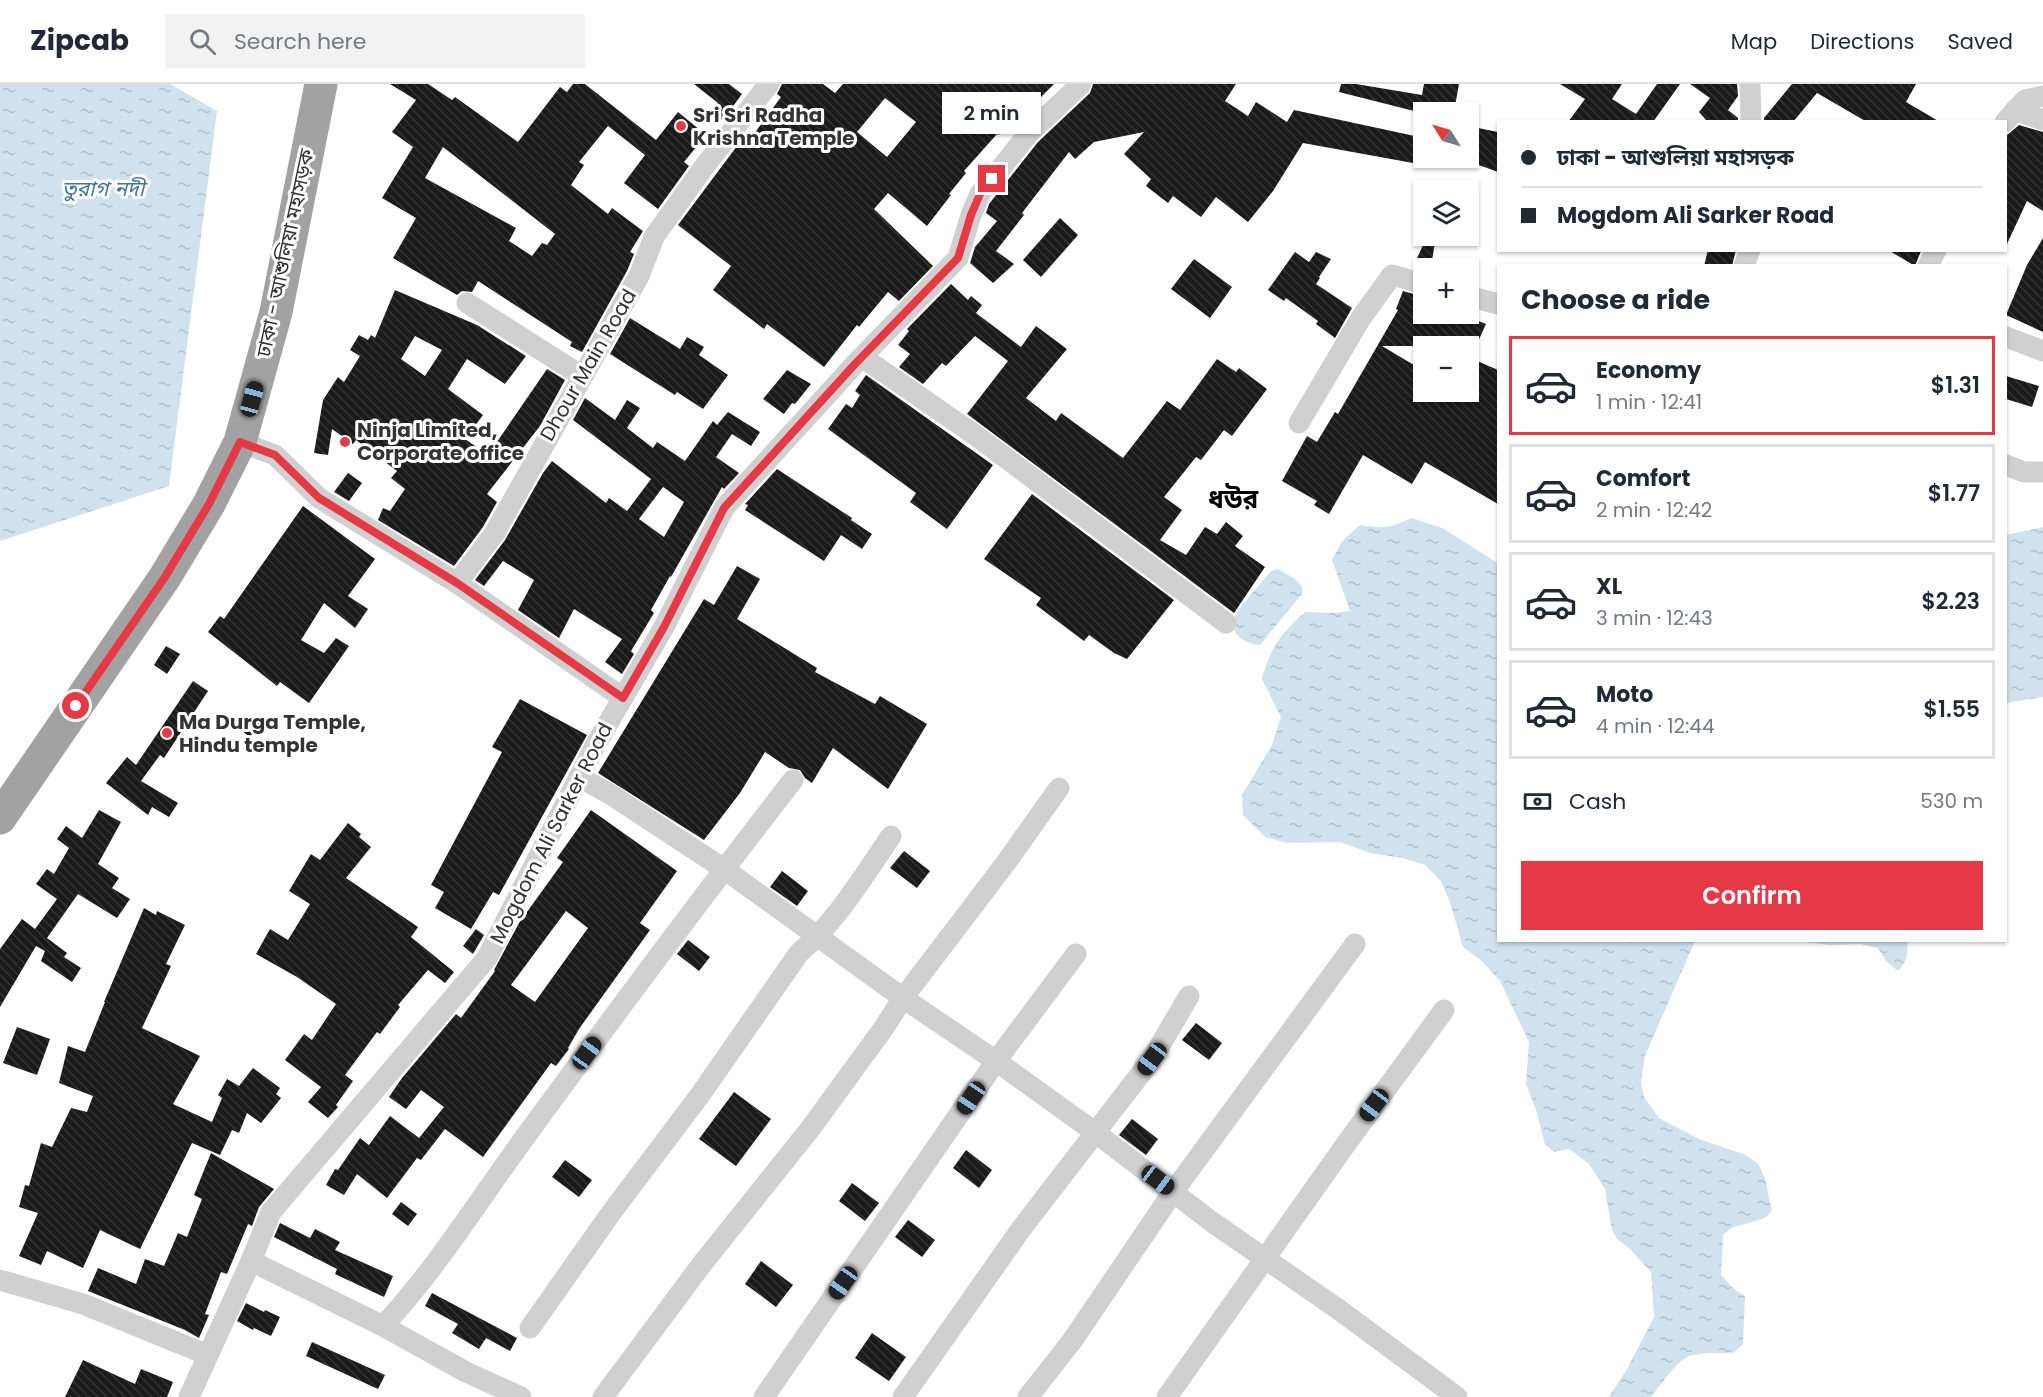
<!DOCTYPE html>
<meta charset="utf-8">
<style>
body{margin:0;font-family:Poppins,"Noto Sans Bengali",sans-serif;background:#f2f2f3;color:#1f2937;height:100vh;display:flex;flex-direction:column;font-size:22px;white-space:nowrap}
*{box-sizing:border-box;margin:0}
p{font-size:20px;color:#747a83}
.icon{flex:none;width:33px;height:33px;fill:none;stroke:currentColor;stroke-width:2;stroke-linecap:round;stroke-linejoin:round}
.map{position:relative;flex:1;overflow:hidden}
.side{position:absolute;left:1497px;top:180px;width:510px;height:678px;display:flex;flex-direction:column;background:#fff;border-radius:0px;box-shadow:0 2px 4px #0004}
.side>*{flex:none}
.top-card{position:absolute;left:1497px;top:36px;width:510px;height:132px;border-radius:0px;box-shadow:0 2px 4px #0004;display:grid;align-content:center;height:132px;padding:0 24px;background:#fff}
.needle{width:39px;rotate:307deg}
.fabs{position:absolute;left:1413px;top:18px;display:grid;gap:12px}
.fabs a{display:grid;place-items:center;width:66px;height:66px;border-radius:0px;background:#fff;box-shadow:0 2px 4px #0004;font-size:30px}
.end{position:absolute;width:27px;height:27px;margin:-14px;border:8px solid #e63946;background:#fff;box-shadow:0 0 0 3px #fff}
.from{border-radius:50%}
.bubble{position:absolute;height:42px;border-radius:0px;background:#fff;box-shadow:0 2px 4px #0004;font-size:20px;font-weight:600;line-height:42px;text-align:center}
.car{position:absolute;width:18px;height:36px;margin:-18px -9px;border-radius:8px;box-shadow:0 0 4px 2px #0007;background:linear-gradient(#222 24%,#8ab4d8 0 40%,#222 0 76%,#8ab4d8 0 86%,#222 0)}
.top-card b{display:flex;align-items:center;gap:21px;height:57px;font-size:22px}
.top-card b+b{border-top:2px solid #e0e1e3}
.top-card i{width:15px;height:15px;background:#1f2937}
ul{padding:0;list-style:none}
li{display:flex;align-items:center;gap:18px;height:99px;margin:0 12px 9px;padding:0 12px;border:3px solid #e0e1e3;border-radius:0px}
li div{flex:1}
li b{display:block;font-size:22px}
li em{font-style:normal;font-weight:600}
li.active{border-color:#e63946}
li>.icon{width:54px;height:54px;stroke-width:1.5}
h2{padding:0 24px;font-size:27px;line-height:72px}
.pay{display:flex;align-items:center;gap:15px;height:66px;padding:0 24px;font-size:22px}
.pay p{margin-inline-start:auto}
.action{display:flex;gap:12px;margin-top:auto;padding:12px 24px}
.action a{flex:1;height:69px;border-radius:0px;background:#e63946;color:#fff;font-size:24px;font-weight:600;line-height:69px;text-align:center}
header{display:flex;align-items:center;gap:36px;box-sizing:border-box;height:84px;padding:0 30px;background:#fff;border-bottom:2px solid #e0e1e3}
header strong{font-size:28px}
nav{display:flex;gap:33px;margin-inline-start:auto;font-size:21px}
.search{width:420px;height:54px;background:#f2f2f3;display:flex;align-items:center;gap:15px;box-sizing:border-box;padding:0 21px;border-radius:0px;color:#747a83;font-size:22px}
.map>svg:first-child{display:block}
.water{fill:url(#water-ripples)}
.building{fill:url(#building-back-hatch);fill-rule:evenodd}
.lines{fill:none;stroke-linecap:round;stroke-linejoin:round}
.minor{stroke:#d0d0d0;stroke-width:21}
.trunk{stroke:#a2a2a2;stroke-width:33}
.route{stroke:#e63946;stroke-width:8}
.poi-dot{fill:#e63946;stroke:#fff;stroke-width:2}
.labels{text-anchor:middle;stroke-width:6;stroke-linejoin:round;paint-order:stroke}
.poi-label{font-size:20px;font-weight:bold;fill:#333;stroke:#fff;text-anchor:start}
.street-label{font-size:20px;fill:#333;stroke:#fff}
.water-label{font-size:21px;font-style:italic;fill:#3f7597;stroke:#fff}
.district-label{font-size:26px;font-weight:bold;fill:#000;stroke:#fff}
</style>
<header>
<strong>Zipcab</strong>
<div class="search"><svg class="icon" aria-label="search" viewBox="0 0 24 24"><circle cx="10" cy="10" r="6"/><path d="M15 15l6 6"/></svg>Search here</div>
<nav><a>Map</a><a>Directions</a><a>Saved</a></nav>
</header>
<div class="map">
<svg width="2043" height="1313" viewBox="0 0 2043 1313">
<defs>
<pattern id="water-ripples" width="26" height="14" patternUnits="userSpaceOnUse" patternTransform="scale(1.5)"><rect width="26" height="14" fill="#cfe2ee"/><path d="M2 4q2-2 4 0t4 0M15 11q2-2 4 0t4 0" fill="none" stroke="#b2c2cd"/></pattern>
<pattern id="building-back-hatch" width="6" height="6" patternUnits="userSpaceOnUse" patternTransform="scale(1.5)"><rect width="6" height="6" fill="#1a1a1a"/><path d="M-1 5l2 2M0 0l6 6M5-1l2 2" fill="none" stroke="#333"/></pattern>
</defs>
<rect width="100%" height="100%" fill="#fff"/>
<g class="water">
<polygon points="0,0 170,0 217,27 169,402 0,457"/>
<path d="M1411,434L1442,444L1498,479V856L1695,857L1645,972L1641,997L1644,1013L1659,1034L1701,1056L1746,1071L1758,1080L1765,1094L1772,1127L1765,1134L1731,1144L1723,1151L1721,1191L1735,1206L1745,1212L1743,1260L1733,1269C1719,1269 1703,1268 1690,1272C1677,1276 1660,1302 1651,1313H1609L1627,1285L1654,1233L1651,1188L1630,1165L1617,1155L1612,1146L1605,1105L1589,1080L1569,1065L1555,1068L1545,1061L1536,1026L1526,1000L1529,958L1500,897L1482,877L1463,863L1451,821L1441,797L1425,781L1403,774L1370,769L1340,758L1287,759L1265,753L1243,731L1242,711L1272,661L1281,633L1262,595C1270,564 1281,549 1305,528L1333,529L1350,527L1332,476L1342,457L1360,441C1382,445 1391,444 1411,434Z"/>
<polygon points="2043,443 2043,613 2006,619 2006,451"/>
<path d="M1278,485L1295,495L1302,502V510L1260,561C1247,560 1230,552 1234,535C1237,525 1263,497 1271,487Z"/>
<path d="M1798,857H1907C1909,869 1907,877 1898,887L1886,877L1878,864L1860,860L1830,861Z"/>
</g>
<g class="building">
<path d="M390,0H428L452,16L455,13L518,58L560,3L567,8L573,0H585L656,56L678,28L706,51L684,78L689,82L658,125L624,99L645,71L608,42L579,78L584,81L571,101L608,130L612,124L643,147L630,168L634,170L627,187L582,268L570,262L572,258L478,197L472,208L462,207L457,211L393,174L416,134L382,114L413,63L392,48L416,16ZM443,63L555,150L547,161L542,159L532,172L509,157L516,144L425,94Z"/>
<polygon points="694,0 729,0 742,10 723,36 711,27 718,19"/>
<path d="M782,0H823L835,9L843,0H1054L1011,43L1008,40L998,51L997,50L964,87L966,89L949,110L951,111L927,142L888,109L874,125L933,182L899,217L888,208L859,243L857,241L824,283L767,240L764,245L713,206L731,182L678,141L743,54L748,58L781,13L777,10ZM885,14L916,38L887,73L857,48Z"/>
<polygon points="1093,0 1236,0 1225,17 1248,32 1256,18 1287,38 1294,26 1424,54 1424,81 1303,59 1273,107 1248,138 1216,113 1201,133 1173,112 1168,119 1146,102 1151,95 1124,70 1144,48 1094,58 1075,75 1069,68 1022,129 1024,131 996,167 1014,180 993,199 970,179 975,163 997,137 986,129 989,120 1038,58 1090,9"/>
<polygon points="1341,0 1356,0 1422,11 1424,0 1459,0 1454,28 1418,28 1339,8"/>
<polygon points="1560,0 1622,0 1612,15 1636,30 1657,0 1680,0 1653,38 1568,38 1585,15"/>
<polygon points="1690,0 1737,0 1738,12 1728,26 1738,34 1738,38 1707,37 1699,28 1710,14"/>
<polygon points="1792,0 1916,0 1906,18 1940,38 1867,38 1817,9 1793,38 1764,38 1764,34"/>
<polygon points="2019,41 2043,48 2043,127 2027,117 2006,162 2006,52"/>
<polygon points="1468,42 1498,48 1498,88 1468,77"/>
<polygon points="1060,134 1078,151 1041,193 1023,176"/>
<polygon points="1427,152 1436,152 1431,183 1414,181"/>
<polygon points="2043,154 2043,248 2006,231 2027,181"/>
<polygon points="1708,166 1736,166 1732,182 1704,182"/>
<polygon points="1888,166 1921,166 1921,167 1915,182"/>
<polygon points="1295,168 1309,178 1316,168 1331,175 1319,193 1320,194 1316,200 1352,224 1335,254 1316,240 1318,237 1286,214 1284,217 1268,206"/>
<polygon points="1194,175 1232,203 1210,234 1171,205"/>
<polygon points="951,200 968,216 971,212 982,221 976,229 1021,263 1036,242 1067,265 1026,314 1056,337 1061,329 1123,374 1167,317 1180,326 1217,275 1236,288 1239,284 1267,305 1232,352 1224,346 1201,376 1196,373 1164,413 1182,426 1160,456 1186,471 1205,443 1217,450 1226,438 1243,452 1235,462 1265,483 1234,529 967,330 1008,277 975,252 946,282 942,279 923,300 899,283 910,270 898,261 909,247 907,245"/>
<path d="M395,206L477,241L526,272L505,300L467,275L448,305L483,331L465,355L488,371L547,285L565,296L540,342L487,410L497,418L483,443L454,482L378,436L383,424L390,427L405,405L391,394L397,387L356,356L353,360L332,345L328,371L314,369L323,316L338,293L344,298L360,272L350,266L359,251L368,256L371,251L375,254ZM415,252L442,266L425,292L401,275Z"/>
<polygon points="1403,207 1424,213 1424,230 1462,230 1486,240 1476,262 1382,262 1424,287 1424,308 1468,308 1468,273 1498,286 1498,420 1425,378 1412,400 1363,371 1329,430 1314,421 1317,417 1282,397 1307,352 1317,358 1335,328 1338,330 1398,226 1396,225"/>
<polygon points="630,234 680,265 687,253 704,263 699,271 728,291 703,325 677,308 675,311 610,270"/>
<polygon points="787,286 811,300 795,320 792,319 784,330 763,315"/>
<polygon points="866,291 993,381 947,445 910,418 916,409 828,345 846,320 852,324 860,311 855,307"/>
<polygon points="2006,292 2039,302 2032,323 2006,315"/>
<path d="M585,314L615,336L627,316L640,324L627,344L653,364L657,358L685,377L713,337L717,341L728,328L760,348L751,362L732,350L716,373L739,389L724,405L722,403L671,493L670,492L651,526L654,529L631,567L634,570L622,590L605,578L622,555L574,525L559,554L518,526L534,496L503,477L484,502L475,496L505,456L543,389L552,377L606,419L609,414L627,427L651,395L573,336ZM663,403L684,418L664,453L639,435Z"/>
<polygon points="777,385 852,434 851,436 872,450 862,465 841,451 824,477 745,426 748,421 745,420"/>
<polygon points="348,389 362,399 349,417 334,408"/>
<polygon points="1032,410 1174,516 1127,575 1114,569 1089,551 1084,557 1036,521 1041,514 984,475"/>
<polygon points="303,422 375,475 348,512 368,525 355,544 324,519 301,556 324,569 336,554 349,562 309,619 280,598 277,602 208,548 220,532 224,535"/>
<polygon points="737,482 760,495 737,535 817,584 815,588 875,620 880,612 927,640 888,705 833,664 812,699 805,694 800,686 789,684 765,668 740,709 704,756 598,689 704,515 714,521"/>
<polygon points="166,562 180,570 167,590 154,581"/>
<polygon points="193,597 208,607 164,674 160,671 141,697 178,719 169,733 152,723 148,731 106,699 127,673 136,681"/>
<polygon points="520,615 587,651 499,811 493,808 471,845 435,824 444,808 431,801 502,668 492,663"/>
<polygon points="248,631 260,640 250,653 238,644"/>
<polygon points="99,726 121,738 98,780 119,794 112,804 130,815 117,834 78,810 47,854 67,869 64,873 81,884 72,898 41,877 45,867 36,862 0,923 0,865 22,835 35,845 57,815 36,800 47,785 54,790 69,764 57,755 66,742 82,754"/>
<path d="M591,726L677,787L640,839L650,846L579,945L568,964L569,965L556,982L551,979L483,1073L445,1045L421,1076L417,1074L387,1114L357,1090L344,1111L326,1101L335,1085L338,1086L360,1054L369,1061L390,1032L419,1054L444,1023L421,1006L406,1025L389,1013L402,994L456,930L461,934L495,887L494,886L519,839L563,778L557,774ZM566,827L588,844L535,918L511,901Z"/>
<polygon points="348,739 361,750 359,753 371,763 346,794 418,843 411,853 454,888 445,899 428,886 398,921 400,923 380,950 377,948 345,991 353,997 336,1021 338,1023 328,1034 308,1018 321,1003 285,976 304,950 312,956 336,920 297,893 256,870 270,845 288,856 310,820 289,807 311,770 320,776"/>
<polygon points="904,767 930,787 917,804 890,784"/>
<polygon points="782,787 808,807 797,822 770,803"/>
<polygon points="144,824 156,831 157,827 185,841 166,880 171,882 142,944 200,972 173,1020 212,1038 222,1014 218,1011 227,995 239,1002 253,984 280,1004 276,1010 281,1014 261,1039 247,1029 239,1049 232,1046 220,1071 192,1059 140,1165 100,1146 83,1184 47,1167 41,1181 19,1172 38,1129 19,1123 25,1101 29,1102 41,1059 52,1063 71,1024 87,1028 93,1012 59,999 68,962 85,968 105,918 104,918"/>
<polygon points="476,845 484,851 473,870 463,862"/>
<polygon points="688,856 710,873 699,887 677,870"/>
<polygon points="1196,939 1222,959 1209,976 1182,956"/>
<polygon points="17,943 50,955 37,991 3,979"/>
<polygon points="734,1008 771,1035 736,1082 699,1055"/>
<polygon points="1132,1035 1158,1055 1146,1071 1119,1051"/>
<polygon points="966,1066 992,1086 979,1104 953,1084"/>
<polygon points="211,1069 274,1105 259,1123 252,1142 248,1140 227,1190 221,1188 205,1230 209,1231 199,1254 185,1246 88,1207 98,1184 136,1200 145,1175 164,1182 178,1149 187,1153 202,1115 194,1111"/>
<polygon points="565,1076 592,1096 579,1113 552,1093"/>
<polygon points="852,1099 879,1119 865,1137 839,1117"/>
<polygon points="401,1118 417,1130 408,1142 392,1130"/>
<polygon points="908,1136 935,1156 922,1173 895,1153"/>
<polygon points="280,1139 310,1154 315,1145 340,1158 335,1166 393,1192 384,1213 335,1190 337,1185 274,1153"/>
<polygon points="761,1177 793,1201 776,1223 745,1200"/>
<polygon points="432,1209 517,1254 510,1267 486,1254 479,1265 452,1249 458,1240 425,1222"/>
<polygon points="246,1219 264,1228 265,1226 280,1233 271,1252 254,1244 253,1246 237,1237"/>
<polygon points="872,1249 906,1273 889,1297 855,1274"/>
<polygon points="312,1258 385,1291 378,1305 306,1272"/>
<polygon points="83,1276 135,1300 141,1285 173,1298 167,1313 65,1313"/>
</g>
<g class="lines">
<g class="minor">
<polyline points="1750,0 1751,38"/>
<polyline points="2015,26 2043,36"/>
<polyline points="2005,38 2025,16 2043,12"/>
<polyline points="1744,182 1750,166"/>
<polyline points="1928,182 1936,166"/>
<polyline points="1468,212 1498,220"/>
<polyline points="467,219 582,292"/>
<polyline points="2006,253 2043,267"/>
<polyline points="862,273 975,351 1226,539"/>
<polyline points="1299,339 1361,234 1392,191 1424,200"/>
<polyline points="240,358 275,371 319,414 457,499 494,450 639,192 654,153 704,83 769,0"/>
<polyline points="2006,381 2024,388 2043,388"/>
<polyline points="457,499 623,614"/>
<polyline points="579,693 610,710 724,785 903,914 996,977 1096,1049 1212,1138 1338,1225 1457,1313"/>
<polyline points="251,1177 383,1242 466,1288 521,1313"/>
<polyline points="0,1196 83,1220 208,1271"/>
<path d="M383,1242C438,1183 480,1114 528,1049C615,930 703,812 793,696"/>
<path d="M530,1244L611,1129L700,1011L799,869C837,837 863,793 891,752"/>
<polyline points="189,1313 251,1177 271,1128 487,874 596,660 664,543 724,424 855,280 958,174 971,131 980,110 1029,49 1081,0"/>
<polyline points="603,1313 702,1180 810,1045 883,945 903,914 1005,780 1059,704"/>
<polyline points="764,1313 996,977 1076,870"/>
<polyline points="903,1313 1021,1145 1152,975 1189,912"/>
<polyline points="1028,1313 1072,1257 1173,1108 1355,860"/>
<polyline points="1167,1313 1346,1060 1444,926"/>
</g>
<polyline class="trunk" points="0,734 165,493 209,420 240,358 276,228 321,0"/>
</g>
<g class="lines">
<polyline class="route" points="76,622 165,493 209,420 240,358 275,371 319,414 457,499 623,614 664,543 724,424 855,280 958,174 971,131 980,110 992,95"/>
</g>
<g class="poi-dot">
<circle cx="681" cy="42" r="6"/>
<circle cx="345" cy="358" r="6"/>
<circle cx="167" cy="649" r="6"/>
</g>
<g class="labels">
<g class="poi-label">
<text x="693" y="38">Sri Sri Radha<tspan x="693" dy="23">Krishna Temple</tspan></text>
<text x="357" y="353">Ninja Limited,<tspan x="357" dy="23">Corporate office</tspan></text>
<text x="179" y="645">Ma Durga Temple,<tspan x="179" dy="23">Hindu temple</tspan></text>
</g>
<g class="street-label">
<text transform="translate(285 169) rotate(-78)" y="7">ঢাকা - আশুলিয়া মহাসড়ক</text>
<text transform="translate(588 281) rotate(-60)" y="7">Dhour Main Road</text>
<text transform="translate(551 749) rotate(-63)" y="7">Mogdom Ali Sarker Road</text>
</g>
<g class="water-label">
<text x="103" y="112">তুরাগ নদী</text>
</g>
<g class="district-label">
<text x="1233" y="424">ধউর</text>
</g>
</g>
</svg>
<div class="fabs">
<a><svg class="needle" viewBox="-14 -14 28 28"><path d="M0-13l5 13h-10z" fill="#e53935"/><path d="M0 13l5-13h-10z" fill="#747a83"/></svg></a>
<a><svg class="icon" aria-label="layers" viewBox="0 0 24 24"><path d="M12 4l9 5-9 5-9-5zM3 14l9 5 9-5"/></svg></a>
<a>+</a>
<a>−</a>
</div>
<i class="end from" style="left:76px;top:622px"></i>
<i class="end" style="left:992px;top:95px"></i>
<div class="bubble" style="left:942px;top:8px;width:99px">2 min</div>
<i class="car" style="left:252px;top:315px;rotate:15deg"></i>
<i class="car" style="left:587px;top:969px;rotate:36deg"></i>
<i class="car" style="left:1152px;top:975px;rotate:217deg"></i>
<i class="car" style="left:971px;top:1014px;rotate:214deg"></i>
<i class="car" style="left:1374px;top:1021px;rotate:217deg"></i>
<i class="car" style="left:1158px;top:1096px;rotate:127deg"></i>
<i class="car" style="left:843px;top:1199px;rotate:215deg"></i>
<div class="top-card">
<b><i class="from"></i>ঢাকা - আশুলিয়া মহাসড়ক</b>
<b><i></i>Mogdom Ali Sarker Road</b>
</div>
<section class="side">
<h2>Choose a ride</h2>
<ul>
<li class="active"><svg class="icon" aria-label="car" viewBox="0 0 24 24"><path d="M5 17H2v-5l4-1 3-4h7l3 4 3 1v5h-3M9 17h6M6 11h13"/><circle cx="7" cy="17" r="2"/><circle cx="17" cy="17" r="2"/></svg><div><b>Economy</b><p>1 min · 12:41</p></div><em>$1.31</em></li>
<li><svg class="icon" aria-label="car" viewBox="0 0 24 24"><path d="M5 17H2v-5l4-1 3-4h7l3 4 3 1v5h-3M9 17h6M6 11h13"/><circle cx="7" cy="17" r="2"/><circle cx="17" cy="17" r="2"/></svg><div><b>Comfort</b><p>2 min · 12:42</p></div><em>$1.77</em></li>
<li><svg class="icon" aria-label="car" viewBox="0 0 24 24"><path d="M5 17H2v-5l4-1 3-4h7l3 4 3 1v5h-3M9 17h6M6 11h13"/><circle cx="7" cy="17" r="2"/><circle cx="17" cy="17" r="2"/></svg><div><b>XL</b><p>3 min · 12:43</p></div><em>$2.23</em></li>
<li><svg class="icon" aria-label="car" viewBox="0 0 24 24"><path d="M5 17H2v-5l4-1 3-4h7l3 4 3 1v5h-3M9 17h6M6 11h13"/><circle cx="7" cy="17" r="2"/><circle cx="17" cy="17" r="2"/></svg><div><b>Moto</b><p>4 min · 12:44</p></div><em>$1.55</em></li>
</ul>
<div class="pay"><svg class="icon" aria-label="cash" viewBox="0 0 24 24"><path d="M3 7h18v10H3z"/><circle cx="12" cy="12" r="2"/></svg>Cash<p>530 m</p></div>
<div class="action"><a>Confirm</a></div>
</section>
</div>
